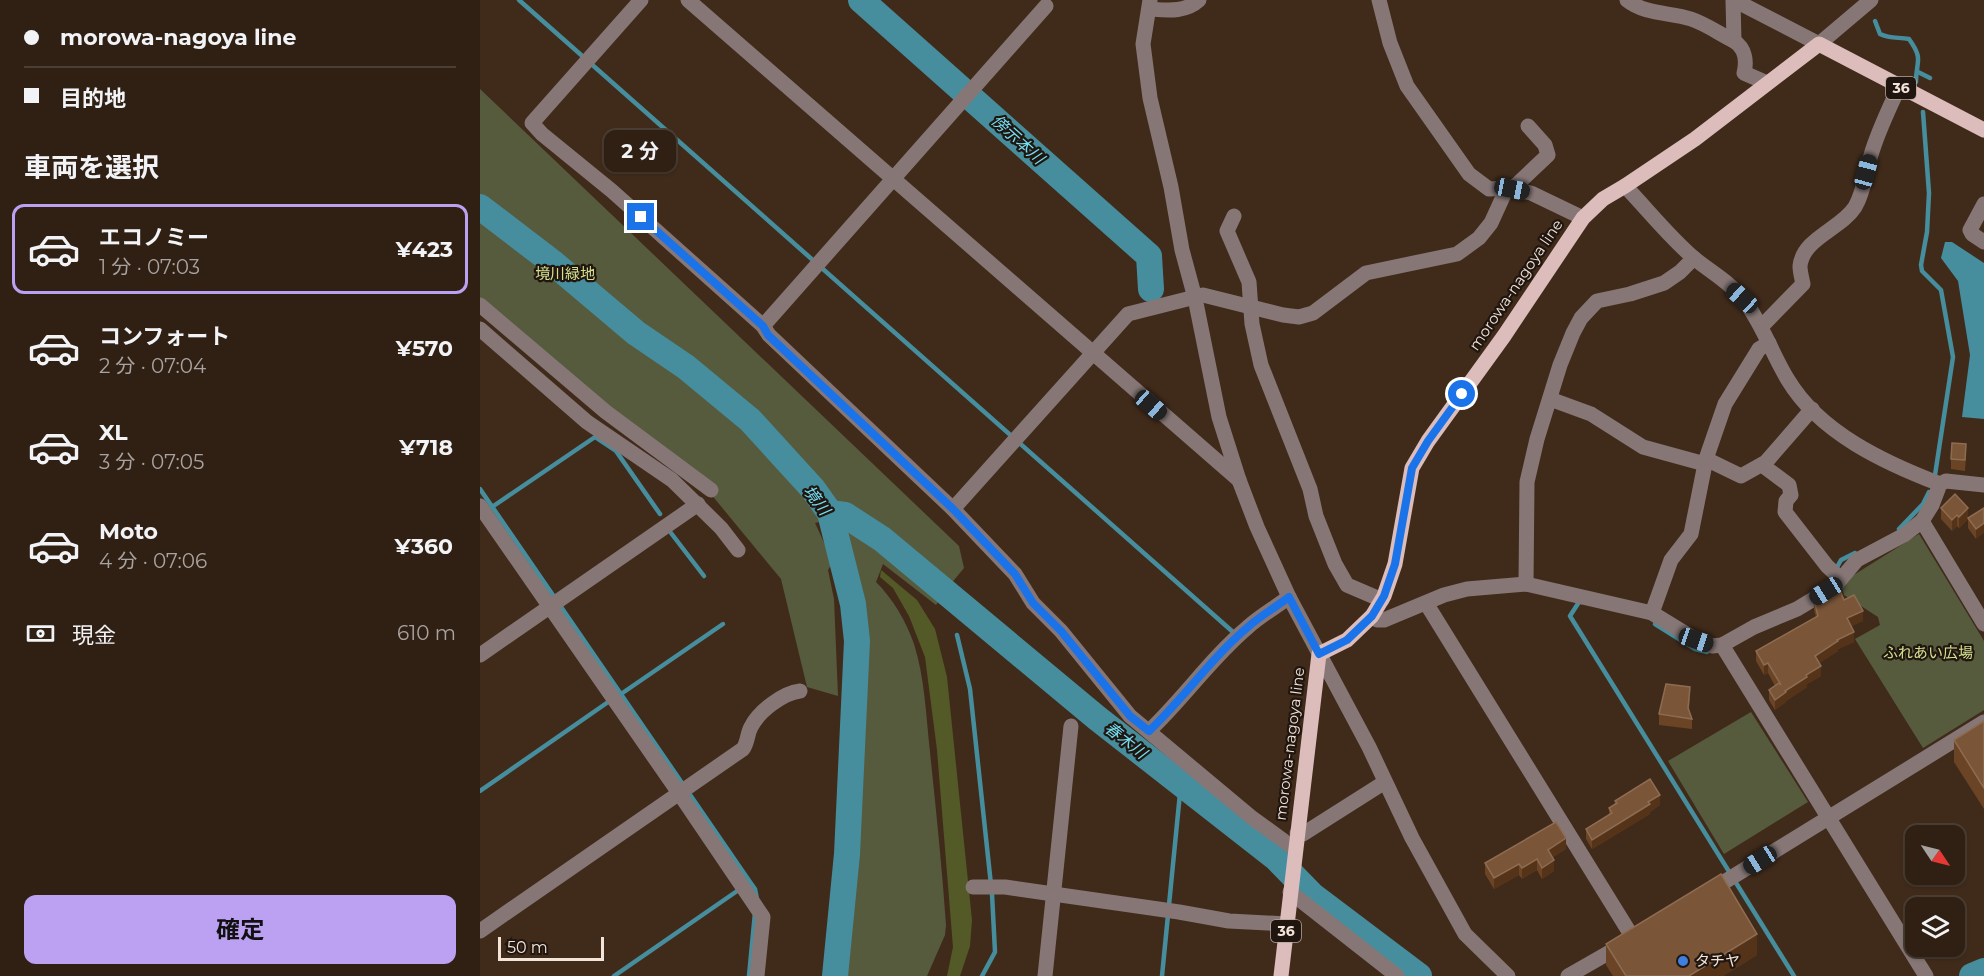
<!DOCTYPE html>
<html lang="ja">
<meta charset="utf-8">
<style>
body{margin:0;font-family:Montserrat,"Noto Sans JP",sans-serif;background:#38281d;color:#f1f3f6;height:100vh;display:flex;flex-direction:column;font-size:22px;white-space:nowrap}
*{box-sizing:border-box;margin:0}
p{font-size:20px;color:#a8a3a0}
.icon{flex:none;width:33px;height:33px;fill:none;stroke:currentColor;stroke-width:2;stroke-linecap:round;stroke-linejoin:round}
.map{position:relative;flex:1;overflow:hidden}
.side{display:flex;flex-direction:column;background:#302014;width:480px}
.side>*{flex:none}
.top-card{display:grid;align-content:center;height:132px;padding:0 24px;background:#302014}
.needle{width:39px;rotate:125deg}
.tools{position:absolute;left:1425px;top:825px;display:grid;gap:12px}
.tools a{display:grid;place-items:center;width:60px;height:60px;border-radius:12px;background:#302014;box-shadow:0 2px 4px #0004,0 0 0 2px #4b3e34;font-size:30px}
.scale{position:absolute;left:18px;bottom:15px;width:106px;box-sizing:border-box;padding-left:6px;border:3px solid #f3e4da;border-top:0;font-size:16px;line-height:21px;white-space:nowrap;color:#f3e4da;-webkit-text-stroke:4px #20160f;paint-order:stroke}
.end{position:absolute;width:27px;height:27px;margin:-14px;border:8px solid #1a73e8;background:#fff;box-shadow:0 0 0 3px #fff}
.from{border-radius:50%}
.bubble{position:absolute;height:42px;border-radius:12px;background:#302014;box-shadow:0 2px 4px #0004,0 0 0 2px #4b3e34;font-size:20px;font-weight:700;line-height:42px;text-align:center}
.car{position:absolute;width:18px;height:36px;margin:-18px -9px;border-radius:8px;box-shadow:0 0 4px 2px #0007;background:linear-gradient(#222 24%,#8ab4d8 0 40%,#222 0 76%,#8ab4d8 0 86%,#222 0)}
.top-card b{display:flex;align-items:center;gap:21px;height:57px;font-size:22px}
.top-card b+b{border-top:2px solid #4b3e34}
.top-card i{width:15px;height:15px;background:#f1f3f6}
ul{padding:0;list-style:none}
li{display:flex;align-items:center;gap:18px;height:90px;margin:0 12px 9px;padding:0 12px;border:3px solid transparent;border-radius:12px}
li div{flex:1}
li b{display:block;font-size:22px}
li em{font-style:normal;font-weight:700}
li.selected{border-color:#bca0f2}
li>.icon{width:54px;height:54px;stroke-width:1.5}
h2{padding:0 24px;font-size:27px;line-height:72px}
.pay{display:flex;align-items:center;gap:15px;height:66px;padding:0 24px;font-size:22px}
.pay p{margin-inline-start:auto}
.cta{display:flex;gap:12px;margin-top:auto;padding:12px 24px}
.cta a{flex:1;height:69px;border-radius:12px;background:#bca0f2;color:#111;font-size:24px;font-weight:700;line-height:69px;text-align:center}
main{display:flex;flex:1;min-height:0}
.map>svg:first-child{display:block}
.green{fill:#565b3e}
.forest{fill:#535a27}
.water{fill:#468e9d}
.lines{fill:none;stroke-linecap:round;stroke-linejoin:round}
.stream{stroke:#468e9d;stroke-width:4.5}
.river{stroke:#468e9d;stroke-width:26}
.minor{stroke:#867776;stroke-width:15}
.major{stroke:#dcbdbb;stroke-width:15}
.wall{fill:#6b4425}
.shaded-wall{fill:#543319}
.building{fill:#7a5538;stroke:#8d6c52;stroke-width:1.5}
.route{stroke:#1a73e8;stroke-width:8}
.shop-dot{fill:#3f7fe0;stroke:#20160f;stroke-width:2}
.labels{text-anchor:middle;stroke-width:4.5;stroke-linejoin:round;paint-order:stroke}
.shield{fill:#20160f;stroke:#b4a69d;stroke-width:1.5}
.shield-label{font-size:14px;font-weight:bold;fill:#f3e4da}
.park-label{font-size:15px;fill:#d3e090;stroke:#20160f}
.street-label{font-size:15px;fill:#f3e4da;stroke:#20160f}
.poi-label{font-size:15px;fill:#f3e4da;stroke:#20160f;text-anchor:start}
.water-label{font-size:16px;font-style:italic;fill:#73e0f6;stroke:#20160f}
</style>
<main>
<section class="side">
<div class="top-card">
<b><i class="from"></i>morowa-nagoya line</b>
<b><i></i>目的地</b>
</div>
<h2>車両を選択</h2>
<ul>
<li class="selected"><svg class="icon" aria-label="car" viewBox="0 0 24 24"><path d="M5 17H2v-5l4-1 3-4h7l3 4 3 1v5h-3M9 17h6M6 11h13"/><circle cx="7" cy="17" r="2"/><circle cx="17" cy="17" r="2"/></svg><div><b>エコノミー</b><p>1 分 · 07:03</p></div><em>¥423</em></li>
<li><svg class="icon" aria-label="car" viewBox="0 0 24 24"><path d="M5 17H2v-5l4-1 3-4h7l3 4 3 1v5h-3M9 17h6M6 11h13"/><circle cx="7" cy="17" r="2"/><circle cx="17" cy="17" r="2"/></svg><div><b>コンフォート</b><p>2 分 · 07:04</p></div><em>¥570</em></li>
<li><svg class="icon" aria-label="car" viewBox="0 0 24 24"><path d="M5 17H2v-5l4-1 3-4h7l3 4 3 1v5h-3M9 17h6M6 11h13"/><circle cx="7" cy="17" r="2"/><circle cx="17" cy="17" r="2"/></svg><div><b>XL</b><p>3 分 · 07:05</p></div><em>¥718</em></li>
<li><svg class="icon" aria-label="car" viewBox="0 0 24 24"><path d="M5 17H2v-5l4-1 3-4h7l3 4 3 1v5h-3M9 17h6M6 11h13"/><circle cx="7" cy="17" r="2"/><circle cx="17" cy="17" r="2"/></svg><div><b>Moto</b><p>4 分 · 07:06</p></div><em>¥360</em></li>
</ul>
<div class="pay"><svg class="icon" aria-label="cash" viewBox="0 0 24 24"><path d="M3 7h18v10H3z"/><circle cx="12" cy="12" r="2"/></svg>現金<p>610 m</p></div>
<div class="cta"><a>確定</a></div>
</section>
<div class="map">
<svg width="1504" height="976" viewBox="0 0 1504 976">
<rect width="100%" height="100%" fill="#402b1b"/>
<g class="green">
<polygon points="0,89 479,546 484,568 470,585 377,513 335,523 353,562 348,570 354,599 358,696 327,687 301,579 230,493 0,300"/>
<path d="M371,522L463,595L456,605L403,564L396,582C413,599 426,621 434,644C445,679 446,716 450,752C456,810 462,867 466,925L465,935L447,976H368L365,955L366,932L373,873L381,770L385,639L373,565L364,546L361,531Z"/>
<polygon points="1439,534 1504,641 1504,710 1443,748 1375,639 1400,625 1398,617 1364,595 1361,583"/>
<polygon points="1271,712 1328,802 1244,854 1188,761"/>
</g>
<polygon class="forest" points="401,570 437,600 455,629 467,677 492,920 490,946 480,976 467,976 473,947 457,750 445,657 429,616 413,588 400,577"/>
<polygon class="water" points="1465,242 1472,242 1504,263 1504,419 1482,417 1490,355 1478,281 1461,258"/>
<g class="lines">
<g class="stream">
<polyline points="39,0 753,632"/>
<path d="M1395,21L1400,34C1410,39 1419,37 1429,39C1444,60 1436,60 1436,82"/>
<polyline points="1438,72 1450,78"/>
<polyline points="1443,112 1449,193 1447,232 1441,265 1442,271 1461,290 1473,357 1455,475"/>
<polyline points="0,489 270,882 275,889 277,899"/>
<polyline points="12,507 115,437 136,451 180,514"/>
<polyline points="1419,529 1443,504 1449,492"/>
<polyline points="191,533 224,576"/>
<polyline points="1356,569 1361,560 1375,553"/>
<polyline points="1102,602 1099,602 1090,616 1314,976"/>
<polyline points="1175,624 1215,649 1227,652"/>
<polyline points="477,635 490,689 512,894 515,952 502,976"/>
<polyline points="141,694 243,624"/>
<polyline points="0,791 131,700"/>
<polyline points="134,976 260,889"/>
<polyline points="269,976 275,913"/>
<polyline points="682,976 701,783"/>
<polyline points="924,976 925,965"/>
</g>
<g class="river">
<polyline points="381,0 669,256 671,289"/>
<polyline points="0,207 72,262 156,333 206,367 270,420 333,489 350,513 373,604 377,641 367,854 355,976"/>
<polyline points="350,513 365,515 402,539 617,718 796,858 833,896 939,976"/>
<polyline points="1492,976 1504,971"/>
</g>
<g class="minor">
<polyline points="161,0 52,123 62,134 132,191 283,326 289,335 473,509 535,574 553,603 581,631 650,716 771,817 815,849"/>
<polyline points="208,0 759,480"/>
<polyline points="670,0 663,44 670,98 691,187 702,250 715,298 739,417 759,480 777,527 809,597 889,747 932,838 985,934 1028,976"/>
<polyline points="899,0 910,43 927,86 989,174 1009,189 1027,188 1051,193 1103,218"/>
<path d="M1147,0C1166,15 1190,12 1211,19C1226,24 1240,34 1254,41C1265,48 1267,61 1264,73L1287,83"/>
<polyline points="1253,0 1254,41"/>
<polyline points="1254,0 1339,44 1391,0"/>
<path d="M669,9C686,10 705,13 719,0"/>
<path d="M1145,186C1168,210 1190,238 1215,259C1231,272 1251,283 1264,300C1283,325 1292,354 1308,380C1340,433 1405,463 1460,484"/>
<polyline points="1032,189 1068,155 1065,145 1048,126"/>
<polyline points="1504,204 1490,230 1492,234 1504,242"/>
<polyline points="754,216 747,231 769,282 772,324 781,365 830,489 836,516 855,564 867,585 902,600"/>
<polyline points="0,305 126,412 231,490"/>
<polyline points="283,326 566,6"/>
<path d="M1282,326L1323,284C1322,279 1320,272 1320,266C1323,238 1361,229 1375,207C1384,192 1386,172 1391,155C1398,131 1409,109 1419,87"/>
<polyline points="0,329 107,422 192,480 241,528 258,550"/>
<polyline points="1070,399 1111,414 1163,447 1225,464"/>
<polyline points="1226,459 1261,476 1286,462 1332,409"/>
<polyline points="1282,465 1309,485 1311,495 1306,501 1305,512 1347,566 1361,579"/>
<polyline points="0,506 199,793 283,917 277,976"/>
<polyline points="473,509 648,314 723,295 803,315 819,317 833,313 886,273 977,254 999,238 1011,223 1027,188"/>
<polyline points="1442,521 1504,624"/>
<polyline points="1046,584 1047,482 1057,439 1080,365 1093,333 1101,318 1117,301 1150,294 1184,283 1200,272 1214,258"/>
<polyline points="946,603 1153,938"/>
<polyline points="1172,613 1191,560 1211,534 1226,459 1245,404 1279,349 1289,343"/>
<polyline points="892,616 897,620 904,620 964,595 987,589 1046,584 1172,613 1216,640 1232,646 1242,645 1274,627 1317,609 1355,586 1377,560 1424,535 1442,521 1452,505 1460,484 1466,481 1504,485"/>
<polyline points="1242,645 1446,976"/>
<polyline points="0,655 218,504"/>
<path d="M669,731C704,698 731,658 768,627C780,616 796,607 809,597"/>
<polyline points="817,833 823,834 905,782"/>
<polyline points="493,887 525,887 699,912 749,921 807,924"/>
<polyline points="810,892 917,976"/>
<polyline points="1228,892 1504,722"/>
<path d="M0,931L263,749C268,742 267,734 271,727C279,711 303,693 320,691"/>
<polyline points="565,976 591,726"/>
<polyline points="1088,976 1144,944"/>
</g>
<polyline class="major" points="801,976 839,654 867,640 892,616 904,596 915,564 932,468 948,441 1024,336 1103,218 1123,199 1145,186 1215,139 1339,44 1504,130"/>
</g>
<g class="wall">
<polygon points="1486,455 1485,471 1471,469 1471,459"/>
<polygon points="1461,508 1488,519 1479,528 1477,526 1472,531 1461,519"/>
<polygon points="1504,508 1496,539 1488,528 1488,518"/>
<polygon points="1334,600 1364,600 1383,621 1371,626 1374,642 1358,649 1358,651 1339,663 1341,676 1327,684 1327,687 1306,701 1306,702 1295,710 1289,700 1289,690 1295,686 1288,673 1284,675 1276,661 1276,651 1336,617 1334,610"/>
<polygon points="1210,697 1209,710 1212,719 1212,729 1179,725 1179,714"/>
<polygon points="1504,721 1504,809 1474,762 1474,740"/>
<polygon points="1135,801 1180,805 1170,812 1170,814 1112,849 1106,839 1106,829 1129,815 1129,808 1135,804"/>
<polygon points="1086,849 1073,857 1074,871 1062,879 1057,870 1042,879 1039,875 1014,889 1005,874 1005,863"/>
<polygon points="1126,944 1277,955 1243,976 1133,976 1126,965"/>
</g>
<g class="shaded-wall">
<polygon points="1488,508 1488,519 1479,528 1479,517"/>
<polygon points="1477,515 1477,526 1472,531 1472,520"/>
<polygon points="1504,523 1504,533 1496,539 1496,529"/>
<polygon points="1383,611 1383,621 1367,628 1367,618"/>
<polygon points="1374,632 1374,642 1358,649 1358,651 1335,666 1335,656 1357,640"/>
<polygon points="1288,663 1288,673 1284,675 1284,665"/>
<polygon points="1341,666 1341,676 1327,684 1327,687 1306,701 1306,702 1295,710 1295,700 1326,675"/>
<polygon points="1180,795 1180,805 1170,812 1170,814 1112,849 1112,840"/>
<polygon points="1086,838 1086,849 1068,860 1068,850"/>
<polygon points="1057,859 1057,870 1042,879 1042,868"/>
<polygon points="1074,860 1074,871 1062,879 1062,868"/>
<polygon points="1039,864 1039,875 1014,889 1014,878"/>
<polygon points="1277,934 1277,955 1243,976 1209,976"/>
</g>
<g class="building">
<polygon points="1472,443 1486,444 1485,460 1471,459"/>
<polygon points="1475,494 1488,508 1479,517 1477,515 1472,520 1461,508"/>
<polygon points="1504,508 1504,523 1496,529 1488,518"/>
<polygon points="1359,588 1364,600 1374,595 1383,611 1367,618 1374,632 1357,640 1358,641 1335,656 1341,666 1326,675 1327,677 1305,691 1306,692 1295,700 1289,690 1299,683 1301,685 1288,663 1284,665 1276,651 1338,616 1334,600 1349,591"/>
<polygon points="1186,684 1210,687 1208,708 1212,719 1179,714"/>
<polygon points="1504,721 1504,788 1474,740"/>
<polygon points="1170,779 1180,795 1168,802 1170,804 1112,840 1106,829 1132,813 1129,808 1137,803 1135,801"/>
<polygon points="1076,822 1086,838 1068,850 1074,860 1062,868 1057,859 1042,868 1039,864 1014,878 1005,863"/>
<polygon points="1241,874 1277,934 1209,976 1146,976 1126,944"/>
</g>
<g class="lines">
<path class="route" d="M161,217L283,326L288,335L473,509L535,574L553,603L581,631L650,716L669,731C704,698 731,658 768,627C780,616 796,607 809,597L839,654L867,640L892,616L904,596L915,564L932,468L948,441L982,394"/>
</g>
<circle class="shop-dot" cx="1203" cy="961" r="6"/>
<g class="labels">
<g class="shield">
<rect x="1406" y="77" width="30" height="22" rx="4.5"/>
<rect x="791" y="920" width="30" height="22" rx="4.5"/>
</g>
<g class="shield-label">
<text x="1421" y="93">36</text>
<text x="806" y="936">36</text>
</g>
<g class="park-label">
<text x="85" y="279">境川緑地</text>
<text x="1448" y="658">ふれあい広場</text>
</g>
<g class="street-label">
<text transform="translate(1036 285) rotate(-56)" y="5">morowa-nagoya line</text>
<text transform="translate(810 744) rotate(-83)" y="5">morowa-nagoya line</text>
</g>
<g class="poi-label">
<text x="1215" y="966">タチヤ</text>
</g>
<g class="water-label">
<text transform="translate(538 139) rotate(42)" y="6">傍示本川</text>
<text transform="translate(337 500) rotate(53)" y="6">境川</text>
<text transform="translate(646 740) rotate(38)" y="6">春木川</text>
</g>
</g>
</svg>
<div class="tools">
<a><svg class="needle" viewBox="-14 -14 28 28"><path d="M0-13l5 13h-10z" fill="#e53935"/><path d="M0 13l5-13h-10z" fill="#a8a3a0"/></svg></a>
<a><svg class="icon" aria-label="layers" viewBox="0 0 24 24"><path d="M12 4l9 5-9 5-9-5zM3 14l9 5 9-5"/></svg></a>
</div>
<div class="scale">50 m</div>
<i class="end from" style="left:982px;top:394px"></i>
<i class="end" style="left:161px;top:217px"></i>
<div class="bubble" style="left:124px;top:130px;width:72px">2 分</div>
<i class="car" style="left:1386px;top:172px;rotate:15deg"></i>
<i class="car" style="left:1032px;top:189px;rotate:101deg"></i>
<i class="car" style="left:1262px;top:298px;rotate:312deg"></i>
<i class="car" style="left:671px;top:405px;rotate:131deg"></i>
<i class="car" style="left:1346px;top:591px;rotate:238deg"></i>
<i class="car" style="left:1216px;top:640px;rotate:109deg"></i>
<i class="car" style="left:1280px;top:860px;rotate:238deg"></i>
</div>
</main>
